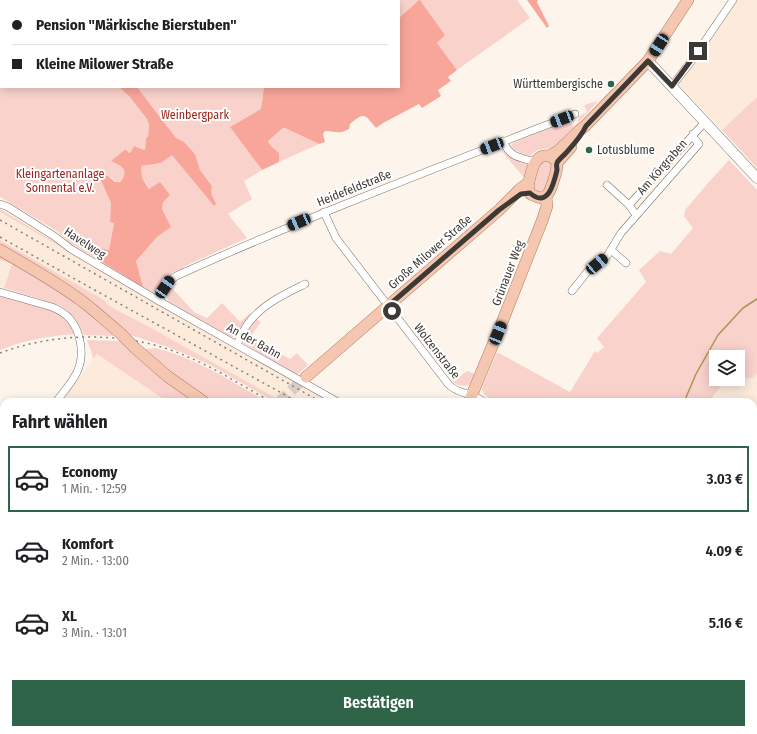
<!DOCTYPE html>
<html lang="de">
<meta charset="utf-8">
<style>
body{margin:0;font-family:"Fira Sans Condensed",sans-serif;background:#f6f6f6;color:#202124;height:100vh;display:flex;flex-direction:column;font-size:15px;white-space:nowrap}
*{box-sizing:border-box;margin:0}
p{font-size:13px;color:#757577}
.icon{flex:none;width:22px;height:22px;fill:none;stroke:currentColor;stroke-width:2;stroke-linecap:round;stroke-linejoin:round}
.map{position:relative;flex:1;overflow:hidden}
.details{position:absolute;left:0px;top:398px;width:757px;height:336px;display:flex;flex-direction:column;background:#fff;border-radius:12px 12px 0 0;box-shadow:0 2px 10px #0003}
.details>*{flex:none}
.guide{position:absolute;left:0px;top:0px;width:400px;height:88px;box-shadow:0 2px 10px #0003;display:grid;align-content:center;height:88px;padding:0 12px;background:#fff}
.buttons{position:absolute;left:709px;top:350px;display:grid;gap:8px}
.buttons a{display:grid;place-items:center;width:36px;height:36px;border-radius:0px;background:#fff;box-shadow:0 2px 10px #0003;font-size:20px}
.end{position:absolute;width:18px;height:18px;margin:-9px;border:5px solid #3d3935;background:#fff;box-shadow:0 0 0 2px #fff}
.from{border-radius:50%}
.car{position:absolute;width:12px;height:24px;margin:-12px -6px;border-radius:5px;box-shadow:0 0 3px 1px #0007;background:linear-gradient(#222 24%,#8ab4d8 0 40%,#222 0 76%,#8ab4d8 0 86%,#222 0)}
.guide b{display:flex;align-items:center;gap:14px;height:38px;font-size:15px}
.guide b+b{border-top:1px solid #e0e0e0}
.guide i{width:10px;height:10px;background:#202124}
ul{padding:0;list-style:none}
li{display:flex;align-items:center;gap:12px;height:66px;margin:0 8px 6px;padding:0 4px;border:2px solid transparent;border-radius:0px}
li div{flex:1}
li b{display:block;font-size:15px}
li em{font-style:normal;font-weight:600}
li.active{border-color:#2f6449}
li>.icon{width:36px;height:36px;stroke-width:1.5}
h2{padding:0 12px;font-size:18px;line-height:48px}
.button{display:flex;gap:8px;margin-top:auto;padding:8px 12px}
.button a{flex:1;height:46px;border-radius:0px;background:#2f6449;color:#fff;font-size:16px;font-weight:600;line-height:46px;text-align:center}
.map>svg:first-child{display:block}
.built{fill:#fcebdb}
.green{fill:#fad2cc;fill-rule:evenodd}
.forest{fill:#f9a69a}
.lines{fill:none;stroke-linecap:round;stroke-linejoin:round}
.stream{stroke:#a29950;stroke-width:1.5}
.primary-tunnel{stroke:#d7cfc7;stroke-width:11;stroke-dasharray:11 5.5;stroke-linecap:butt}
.street-casing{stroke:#797067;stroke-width:8}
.secondary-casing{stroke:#797067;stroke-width:11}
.primary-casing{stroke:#b17d62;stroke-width:12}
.street{stroke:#fff;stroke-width:7}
.secondary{stroke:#fff;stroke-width:10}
.primary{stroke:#f5c7b0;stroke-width:11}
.rail{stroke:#85807a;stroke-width:1.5;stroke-dasharray:2 4;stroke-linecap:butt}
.primary-bridge-casing{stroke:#b17d62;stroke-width:12;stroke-linecap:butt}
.primary-bridge{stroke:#f5c7b0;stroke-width:11}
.route{stroke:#3d3935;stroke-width:5}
.poi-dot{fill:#2f6449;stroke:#fff;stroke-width:1.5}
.labels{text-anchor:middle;stroke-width:4;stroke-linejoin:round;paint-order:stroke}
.poi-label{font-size:12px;fill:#3d3935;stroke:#fff;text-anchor:end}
.park-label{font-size:12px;fill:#9b261e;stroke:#fff}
.street-label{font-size:12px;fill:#3d3935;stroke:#fff}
</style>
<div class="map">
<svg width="757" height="734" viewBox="0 0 757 734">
<rect width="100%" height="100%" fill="#fdf5ec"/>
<g class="built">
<polygon points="738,0 757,0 757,97 722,130 679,85"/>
<polygon points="0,212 334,402 283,402 155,330 113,308 107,304 104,300 0,240"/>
<polygon points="0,260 12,264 4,288 0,287"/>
<polygon points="97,354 168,402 60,402"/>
<polygon points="757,374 757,515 753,516 753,402 709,402 725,380 752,378"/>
<polygon points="0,566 4,568 4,668 0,673"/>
<polygon points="273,730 550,730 548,734 269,734"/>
</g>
<g class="green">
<path d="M0,0H109V1H1V87H119L129,96L147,119L149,125L148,138L146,139L145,150L136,146L131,152L129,153L127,149L112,161C118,164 124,166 125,174C123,178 121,182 116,182L109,176H99L111,203L110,222H114L109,250L91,246L93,252L97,259L70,243L57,231L0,197Z"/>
<polygon points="203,0 419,0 399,18 399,1 202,1"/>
<polygon points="420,0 517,0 530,18 457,70 437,43 445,35"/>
<path d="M137,87H264L261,109L230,127L262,170L244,181L252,199L228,214L247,238L183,267L184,268C176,271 168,274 164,281C162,285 160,289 156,292H153L143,287L136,261L157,237L171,227L162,209L163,202L150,189L142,178L141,166L161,163L172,154L214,206L216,204L211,195L212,186L200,170L195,154L184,142L176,138Z"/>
<polygon points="757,97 757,168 722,130"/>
<path d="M598,101L561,142L551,148L537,150L530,156C523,154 515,152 511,145L513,143L567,121L574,126L578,123C577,116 581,115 587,112L584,105Z"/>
<polygon points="283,128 285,128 319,144 279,162 279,153 271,146 268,142 268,140"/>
<path d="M499,148C510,156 517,161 529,165L526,180Z"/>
<path d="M544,160L552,164C553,172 548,187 542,193L533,190L532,186L539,163Z"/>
<path d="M729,160L757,190V374L752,378L725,380L709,402H492C489,397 482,395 482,388L497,352L570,392L595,351L597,353L604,347L597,338L646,282L639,270L660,251L671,254L693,228L684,216L685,210L708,183ZM716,357H738V379H716Z"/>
<polygon points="0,209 108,274 0,212"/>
<polygon points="0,240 104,300 107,304 113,308 155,330 283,402 275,402 210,365 188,355 168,347 130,335 103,312 22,257 0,244"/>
<path d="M0,255L59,290L103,324V325L114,336L84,335C78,322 72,312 59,305L4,288L12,264L0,260Z"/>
<polygon points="171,287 194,312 207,318 222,303 240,322 250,313 251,314 237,336 232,337 229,336 168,301 167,295"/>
<path d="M2,296L52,310L61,315L70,324L75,334C50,336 24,340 0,350V297Z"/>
<path d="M257,319L261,322L250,337L290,359L297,353L308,365L297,375L243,343C243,333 251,326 257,319Z"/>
<path d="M87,340L120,341L136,355L197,402H168L97,354L93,359C92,351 89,347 87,340Z"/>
<path d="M155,348C196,358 232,382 268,402H211L188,386L170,373L145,349Z"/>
<path d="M467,371L475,374L469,385C463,387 458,385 452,382Z"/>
<polygon points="757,515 757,582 753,586 753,516"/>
<polygon points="550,730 629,730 630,734 548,734"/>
<polygon points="633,730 707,730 711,732 714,734 634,734"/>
</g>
<g class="forest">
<path d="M419,0H420L445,35L437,43L457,70L448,77L451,81L438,90L441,96L422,108L419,104L383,123L376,128C365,115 365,111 350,124L349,129C339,135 335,131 325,131L323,134L325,142L319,144L285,128H283L269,140L268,142L271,146L279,153V162L262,170L230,127L261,109L264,87H399V18Z"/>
<polygon points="527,0 538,0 537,2 549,26 547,28"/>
<path d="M119,87H137L176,138L184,142L195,154L200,170L212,186C210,196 213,196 216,204L214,206L172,155L161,163L141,166L142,178L149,189L160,182L170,195L163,202L162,209L171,227L157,237L136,261L143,287L97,259L93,252L91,246L109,250L114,223L110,222L111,203L99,176H108L115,182H120C130,170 122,166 111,161L126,149L129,153L131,152L134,146L145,150L146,138L148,137L149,125L147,119L129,96Z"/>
<polygon points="753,700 757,702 757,734 714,734 711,732 707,730 753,730"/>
</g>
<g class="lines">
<g class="stream">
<polyline points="684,402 696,374 718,335 743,308 757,299"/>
<polyline points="645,730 647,734"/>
<polyline points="676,730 677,734"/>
</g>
<polyline class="primary-tunnel" points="279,402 306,377"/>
<defs>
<g id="street">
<polyline points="672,86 690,63 733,0"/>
<path d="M503,141C510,158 520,157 535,162"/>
<polyline points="607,185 629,205 636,215"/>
<polyline points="0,204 8,207 54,236 71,249 159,301 338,402"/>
<polyline points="629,205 705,122"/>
<path d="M324,212L336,238L449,385C458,394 473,393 484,402"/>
<polyline points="611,250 626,263"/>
<polyline points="572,291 587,272 607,256 621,233 699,144 694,138 693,134"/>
<path d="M0,292L52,307C59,310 65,313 70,319C81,332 85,356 77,372C72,383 63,392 56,402"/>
<path d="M159,301C163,291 167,282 176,276C307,217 441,166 575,114"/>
<path d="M237,344C240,338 243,331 247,325C261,305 283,295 305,284"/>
<polyline points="0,481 4,475"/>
<polyline points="0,563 4,564"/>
<polyline points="753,593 757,590"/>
<polyline points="753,634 757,636"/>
<polyline points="242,730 247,734"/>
<polyline points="631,730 632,734"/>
<polyline points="110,734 115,730"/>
<polyline points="261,734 264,730"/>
</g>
<polyline id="secondary" points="648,61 757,178"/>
<g id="primary">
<polyline points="549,156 558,151 580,130 585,126 648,61 688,0"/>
<path d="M557,163C553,155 543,153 537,160C533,164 527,184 529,190C529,193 531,195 535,196C548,203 551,188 554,179C556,174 557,169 557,163L571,147"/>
<path d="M0,250C28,266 56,282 82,301C95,311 107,322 120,333"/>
<polyline points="135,348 167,376 204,402"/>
<polyline points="306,377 499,210 520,189 528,183"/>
<polyline points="469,402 503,320 542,221 547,206 546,196"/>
<polyline points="0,681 4,677"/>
<polyline points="753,686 757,689"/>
<polyline points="0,695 4,691"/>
</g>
</defs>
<use href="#street" class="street-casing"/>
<use href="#secondary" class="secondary-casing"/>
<use href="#primary" class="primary-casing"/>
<use href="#street" class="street"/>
<use href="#secondary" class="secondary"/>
<use href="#primary" class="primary"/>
<g class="rail">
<polyline points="0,220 321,402"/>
<polyline points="0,237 91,288 298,402"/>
<path d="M0,353C59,331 131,331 188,357C217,369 244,387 272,402"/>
<polyline points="753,651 757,653"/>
<polyline points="753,659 757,662"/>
<polyline points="753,669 757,672"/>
</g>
<defs>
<polyline id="primary-bridge" points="120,333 135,348"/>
</defs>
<use href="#primary-bridge" class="primary-bridge-casing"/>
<use href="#primary-bridge" class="primary-bridge"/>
</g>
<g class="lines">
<path class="route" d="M392,311L388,306L499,210L521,194L530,193C548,209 554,183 557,170C557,168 556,165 557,163C558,160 563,156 565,154C573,145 581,137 586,126L648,61L672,86L698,51"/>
</g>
<g class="poi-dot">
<circle cx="611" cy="84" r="4"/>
<circle cx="589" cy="150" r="4"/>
</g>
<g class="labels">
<g class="poi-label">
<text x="603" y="88">Württembergische</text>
<text x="597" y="154" text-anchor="start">Lotusblume</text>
</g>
<g class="park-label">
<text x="195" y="119">Weinbergpark</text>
<text x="60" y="178">Kleingartenanlage<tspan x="60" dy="14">Sonnental e.V.</tspan></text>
</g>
<g class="street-label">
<text transform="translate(662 167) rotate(-49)" y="4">Am Körgraben</text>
<text transform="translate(354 188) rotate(-22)" y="4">Heidefeldstraße</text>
<text transform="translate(85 243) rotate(33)" y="4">Havelweg</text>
<text transform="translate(430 252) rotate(-41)" y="4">Große Milower Straße</text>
<text transform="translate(508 273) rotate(-69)" y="4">Grünauer Weg</text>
<text transform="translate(254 341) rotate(29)" y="4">An der Bahn</text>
<text transform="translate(437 351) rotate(52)" y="4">Wolzenstraße</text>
</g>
</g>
</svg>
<div class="buttons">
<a><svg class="icon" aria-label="layers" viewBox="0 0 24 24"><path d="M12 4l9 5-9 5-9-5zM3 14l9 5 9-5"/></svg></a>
</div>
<i class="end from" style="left:392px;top:311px"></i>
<i class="end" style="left:698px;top:51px"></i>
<i class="car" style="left:659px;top:45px;rotate:213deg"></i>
<i class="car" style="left:562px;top:119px;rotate:249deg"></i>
<i class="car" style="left:492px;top:146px;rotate:249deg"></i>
<i class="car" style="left:299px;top:222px;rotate:247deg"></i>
<i class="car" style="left:597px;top:264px;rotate:50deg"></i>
<i class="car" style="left:165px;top:287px;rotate:34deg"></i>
<i class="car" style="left:498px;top:333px;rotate:22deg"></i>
<div class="guide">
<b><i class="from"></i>Pension &quot;Märkische Bierstuben&quot;</b>
<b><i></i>Kleine Milower Straße</b>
</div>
<section class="details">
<h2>Fahrt wählen</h2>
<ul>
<li class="active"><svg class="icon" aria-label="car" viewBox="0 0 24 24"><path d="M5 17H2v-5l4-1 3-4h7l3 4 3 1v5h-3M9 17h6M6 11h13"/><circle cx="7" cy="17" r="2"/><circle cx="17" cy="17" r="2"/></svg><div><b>Economy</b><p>1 Min. · 12:59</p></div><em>3.03 €</em></li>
<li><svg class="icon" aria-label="car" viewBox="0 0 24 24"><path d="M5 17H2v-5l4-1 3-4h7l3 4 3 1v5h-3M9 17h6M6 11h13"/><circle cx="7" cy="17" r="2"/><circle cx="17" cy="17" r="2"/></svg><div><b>Komfort</b><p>2 Min. · 13:00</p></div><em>4.09 €</em></li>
<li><svg class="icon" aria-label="car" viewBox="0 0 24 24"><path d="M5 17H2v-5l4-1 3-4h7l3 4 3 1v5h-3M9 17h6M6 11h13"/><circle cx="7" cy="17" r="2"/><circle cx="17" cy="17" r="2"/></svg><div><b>XL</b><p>3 Min. · 13:01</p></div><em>5.16 €</em></li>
</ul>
<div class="button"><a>Bestätigen</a></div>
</section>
</div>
